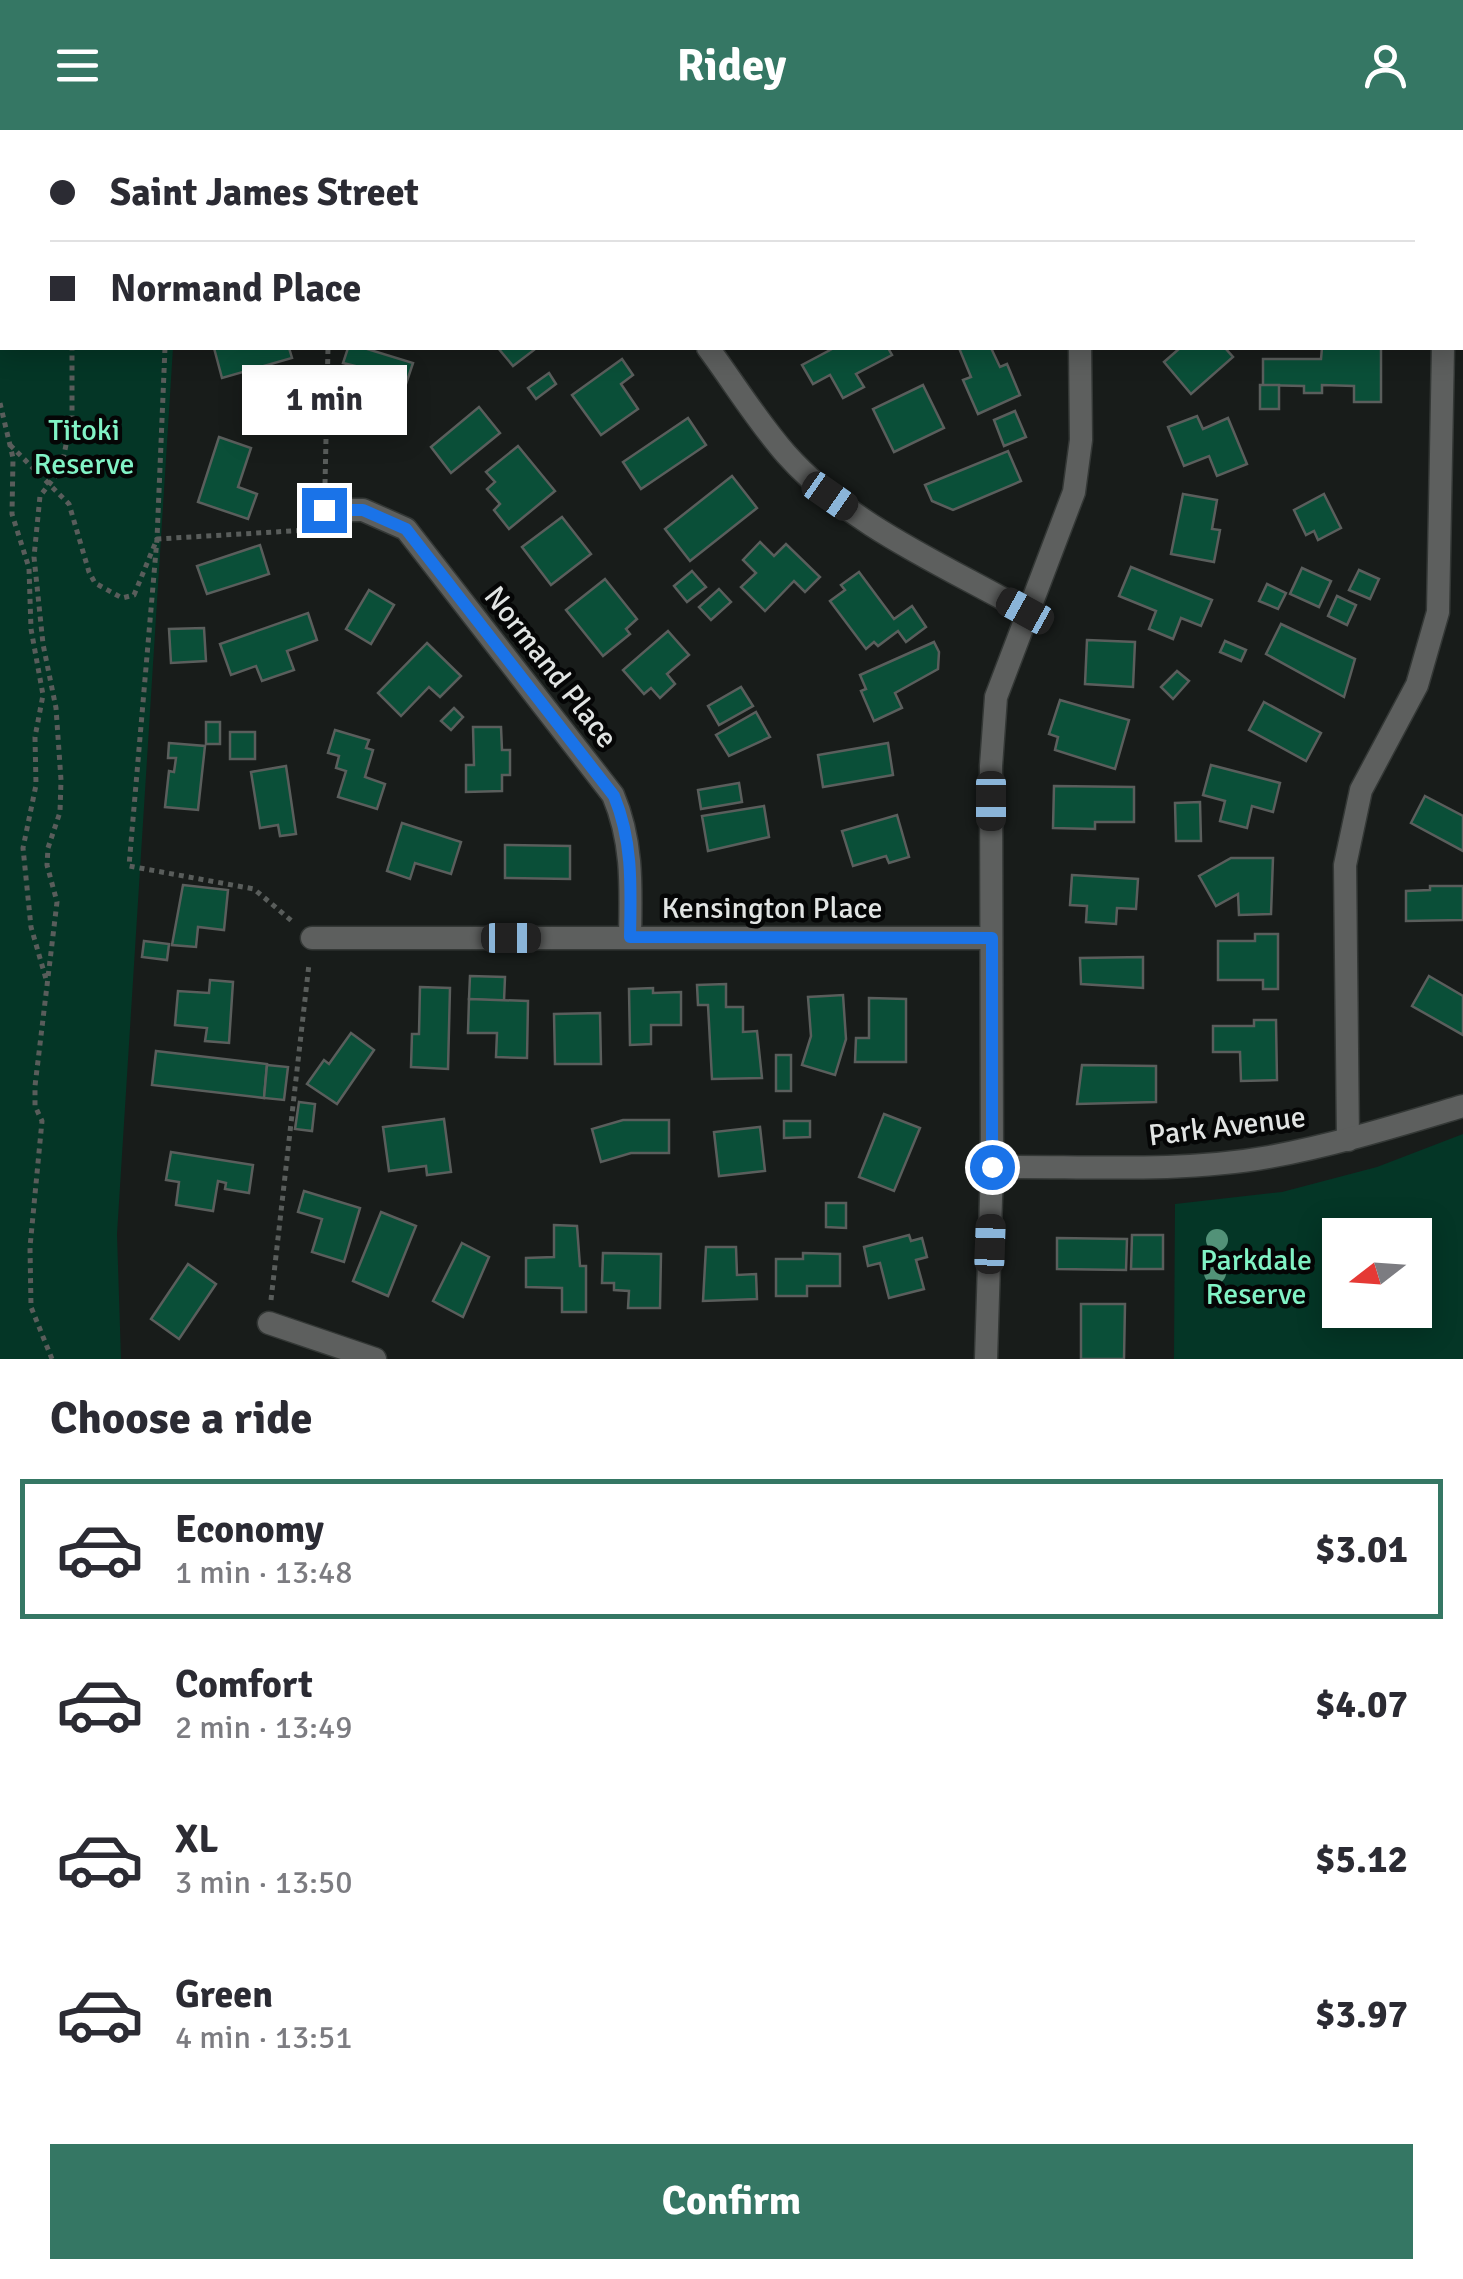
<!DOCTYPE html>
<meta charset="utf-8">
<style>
body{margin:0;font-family:Signika,sans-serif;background:#f2f2f3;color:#2b2b33;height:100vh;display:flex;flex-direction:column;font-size:38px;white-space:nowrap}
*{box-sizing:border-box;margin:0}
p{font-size:32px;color:#7c7c81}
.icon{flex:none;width:55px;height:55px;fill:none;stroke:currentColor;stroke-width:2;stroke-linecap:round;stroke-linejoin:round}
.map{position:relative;height:1229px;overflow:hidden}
.details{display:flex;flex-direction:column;background:#fff;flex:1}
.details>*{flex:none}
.hud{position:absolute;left:0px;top:0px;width:1465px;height:220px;box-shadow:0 5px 25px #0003;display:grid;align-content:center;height:220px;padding:0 50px;background:#fff}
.needle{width:65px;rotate:253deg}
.tools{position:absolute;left:1322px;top:1088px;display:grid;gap:20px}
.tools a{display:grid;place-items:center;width:110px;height:110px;border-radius:0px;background:#fff;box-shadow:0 5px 25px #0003;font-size:50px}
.end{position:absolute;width:45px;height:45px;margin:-22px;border:12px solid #1a73e8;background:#fff;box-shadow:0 0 0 5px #fff}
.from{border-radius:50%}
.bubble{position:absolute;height:70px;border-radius:0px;background:#fff;box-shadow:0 5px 25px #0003;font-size:32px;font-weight:700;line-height:70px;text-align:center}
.car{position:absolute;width:30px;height:60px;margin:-30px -15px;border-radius:12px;box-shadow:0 0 8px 2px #0007;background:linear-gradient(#222 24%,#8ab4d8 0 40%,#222 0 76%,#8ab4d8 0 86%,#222 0)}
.hud b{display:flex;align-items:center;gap:35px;height:95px;font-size:38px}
.hud b+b{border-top:2px solid #e1e1e2}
.hud i{width:25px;height:25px;background:#2b2b33}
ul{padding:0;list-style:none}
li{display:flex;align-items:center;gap:30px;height:140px;margin:0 20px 15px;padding:0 30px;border:5px solid transparent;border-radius:0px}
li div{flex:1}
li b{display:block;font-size:38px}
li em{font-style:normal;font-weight:700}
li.current{border-color:#357764}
li>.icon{width:90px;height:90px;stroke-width:1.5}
h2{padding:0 50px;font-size:45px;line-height:120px}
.primary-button{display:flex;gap:20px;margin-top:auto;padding:20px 50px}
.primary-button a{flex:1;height:115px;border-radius:0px;background:#357764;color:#fff;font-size:40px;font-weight:700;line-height:115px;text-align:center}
header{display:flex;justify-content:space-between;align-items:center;height:130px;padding:0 50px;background:#357764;color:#fff;font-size:45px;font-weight:700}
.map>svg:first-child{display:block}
.green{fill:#043626;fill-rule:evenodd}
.building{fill:#0a4f38;stroke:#5a5e5c;stroke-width:2.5}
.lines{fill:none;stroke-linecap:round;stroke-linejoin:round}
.street-casing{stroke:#343836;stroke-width:25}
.path{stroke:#595d5b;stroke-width:5;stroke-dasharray:5 5;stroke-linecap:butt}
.street{stroke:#5d5f5e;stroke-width:22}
.tree{fill:#529278}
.route{stroke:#1a73e8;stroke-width:12}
.labels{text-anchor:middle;stroke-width:9;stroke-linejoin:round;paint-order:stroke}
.park-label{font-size:30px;fill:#81f3c5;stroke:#050606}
.street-label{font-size:30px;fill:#e1e4e3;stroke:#050606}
</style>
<header><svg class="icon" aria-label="menu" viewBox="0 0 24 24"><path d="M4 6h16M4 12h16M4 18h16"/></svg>Ridey<svg class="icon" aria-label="person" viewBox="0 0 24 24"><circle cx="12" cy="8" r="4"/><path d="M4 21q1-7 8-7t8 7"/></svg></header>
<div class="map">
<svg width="1463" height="1229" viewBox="0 0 1463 1229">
<rect width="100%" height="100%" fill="#181c1a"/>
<g class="green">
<polygon points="0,0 187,0 2,2 2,218 173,218 117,1104 121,1229 0,1229"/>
<path d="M1463,1004V1229H1174L1175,1074L1282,1062L1377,1037ZM1415,1105V1180H1340V1105Z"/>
</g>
<g class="building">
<polygon points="214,218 289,218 292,228 222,248"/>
<polygon points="348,218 364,218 413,233 401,269 387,264 378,293 345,282 359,237 343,233"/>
<polygon points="498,218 533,218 534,220 513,236"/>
<polygon points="834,218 888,218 892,225 856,244 864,257 843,268 830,245 813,254 802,235"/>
<polygon points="959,218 991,218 1000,237 1007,234 1020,265 978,284 963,250 971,247"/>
<polygon points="1180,218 1225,218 1233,227 1191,264 1164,232"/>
<polygon points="1322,218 1381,218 1381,272 1354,272 1354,256 1322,255 1322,263 1304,263 1304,256 1263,255 1263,229 1321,229"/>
<polygon points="622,229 633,245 621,254 638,279 601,305 572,265"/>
<polygon points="549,243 556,254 536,269 528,258"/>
<polygon points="923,255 944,298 894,322 873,279"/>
<rect x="1260" y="255" width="19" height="24"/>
<polygon points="479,277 500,303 451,343 431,317"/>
<polygon points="1015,281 1026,307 1004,316 994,290"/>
<polygon points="1197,286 1203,299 1228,288 1247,334 1217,346 1209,326 1184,336 1168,297"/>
<polygon points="688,288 706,315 641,359 623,332"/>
<polygon points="219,307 251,318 238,357 257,364 248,389 198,372"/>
<polygon points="518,316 555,361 509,399 494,380 500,374 487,359 495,352 486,342"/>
<polygon points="1008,321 1021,351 953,380 932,371 925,355"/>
<polygon points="732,346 757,378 690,431 665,399"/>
<polygon points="1183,364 1217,370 1212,399 1220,400 1214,432 1171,424"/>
<polygon points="1324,364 1341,398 1318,410 1314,401 1306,405 1294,380"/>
<polygon points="562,387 591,424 551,455 522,417"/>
<polygon points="760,412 774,426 786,414 820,447 805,462 794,451 765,481 741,457 756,443 743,430"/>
<polygon points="260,415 269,444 207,464 197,436"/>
<polygon points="1131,437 1212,470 1201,496 1181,488 1173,509 1149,499 1156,481 1119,466"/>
<polygon points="1302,438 1331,451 1319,477 1290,464"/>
<polygon points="1359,440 1379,449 1370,469 1349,460"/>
<polygon points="692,441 706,457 687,472 674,456"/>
<polygon points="859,442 894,489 912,476 926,497 906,512 898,501 878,516 874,512 866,519 830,471 845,460 841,455"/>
<polygon points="605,449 637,489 626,499 630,504 603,526 566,480"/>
<polygon points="1267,454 1286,463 1278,479 1259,471"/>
<polygon points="719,459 731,472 711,490 699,477"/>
<polygon points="369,460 394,475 371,514 346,499"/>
<polygon points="1337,466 1356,475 1347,495 1328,486"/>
<polygon points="308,483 317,510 287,521 294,540 262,551 256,536 231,545 220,514"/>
<polygon points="1281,494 1355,529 1344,567 1266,524"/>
<polygon points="204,498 206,531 171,533 169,499"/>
<polygon points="668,501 689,525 667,544 675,554 660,568 651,558 644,564 623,540"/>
<polygon points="1087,510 1135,512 1133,557 1085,554"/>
<polygon points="1225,511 1246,520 1241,531 1220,522"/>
<polygon points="934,512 939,522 938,539 895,563 902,578 874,591 861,561 866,559 860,545"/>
<polygon points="427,513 461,546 440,567 429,557 401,586 378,563"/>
<polygon points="1177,541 1189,551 1173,569 1161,557"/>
<polygon points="741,557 753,576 719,595 708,576"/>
<polygon points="1060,570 1129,590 1115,639 1055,620 1058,607 1049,604"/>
<polygon points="1264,572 1321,603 1306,631 1249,600"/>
<polygon points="454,578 463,587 451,600 441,591"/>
<polygon points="756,582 770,607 729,626 716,605"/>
<rect x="206" y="592" width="14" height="22"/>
<polygon points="473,597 501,597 502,620 510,620 510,645 502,645 502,661 466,662 466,635 474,635"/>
<polygon points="335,600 369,610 366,618 373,620 365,647 385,654 377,679 338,667 346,641 336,638 339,626 328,623"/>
<rect x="230" y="602" width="25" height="27"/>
<polygon points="169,613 205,616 198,680 165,677 169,641 174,642 176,628 168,628"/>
<polygon points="888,613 893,645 823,657 818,625"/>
<polygon points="1211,635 1280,653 1273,682 1252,676 1247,698 1220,691 1225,671 1203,665"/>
<polygon points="286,636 296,704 280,706 278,695 260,698 251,642"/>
<polygon points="739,653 742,672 701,679 698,660"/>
<polygon points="1054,656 1134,657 1134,692 1095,692 1095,699 1053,698"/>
<polygon points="1425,666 1463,686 1463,721 1411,693"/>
<polygon points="1200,672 1201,711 1176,711 1175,673"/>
<polygon points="764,676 769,707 708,721 702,686"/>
<polygon points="897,685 909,727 889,733 886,726 853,736 842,701"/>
<polygon points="402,693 461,712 451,744 415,733 410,749 387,741"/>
<polygon points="505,715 570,716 570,749 505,748"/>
<polygon points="1231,728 1273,728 1271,784 1239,785 1238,764 1216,776 1199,746"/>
<polygon points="1072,745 1138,749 1136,779 1117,778 1116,794 1086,792 1087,776 1070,775"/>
<polygon points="183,755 228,760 224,800 198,797 196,817 172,815"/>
<polygon points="1430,756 1463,756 1463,790 1406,791 1406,761 1430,760"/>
<polygon points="1255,804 1278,804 1278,859 1263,859 1263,850 1218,850 1218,811 1255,811"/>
<polygon points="144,811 169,814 167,830 142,827"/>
<polygon points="1143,827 1143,858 1081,854 1080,828"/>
<polygon points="470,846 505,847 504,871 469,869"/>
<polygon points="1429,846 1463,866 1463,905 1412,876"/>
<polygon points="210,850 233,852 229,913 205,911 207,898 175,895 178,861 209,863"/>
<polygon points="726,854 726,877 743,877 743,902 757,901 762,948 712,949 708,875 698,875 697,855"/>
<polygon points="420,857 450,858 448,939 411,937 412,904 419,904"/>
<polygon points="653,858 653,863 681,862 681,895 651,895 651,914 630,915 629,859"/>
<polygon points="843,865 846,909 835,945 802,935 811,906 808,867"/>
<polygon points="869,868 906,869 906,932 855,932 856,908 869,908"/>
<polygon points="469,869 528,871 527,928 496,927 497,903 468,903"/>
<polygon points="600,883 601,934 555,934 554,884"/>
<polygon points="1254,890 1276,890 1277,950 1241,951 1240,922 1213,922 1213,896 1254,896"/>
<polygon points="351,903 374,920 337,974 307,954 324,930 329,934"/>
<polygon points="156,921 267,934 264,968 152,955"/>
<rect x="776" y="925" width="15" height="36"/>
<polygon points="267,935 288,937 284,970 264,968"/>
<polygon points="1082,935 1156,936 1156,972 1077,974"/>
<polygon points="299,972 315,974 312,1001 295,999"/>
<polygon points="884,984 920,998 894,1061 859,1047"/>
<polygon points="444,989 451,1042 427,1045 426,1036 389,1041 383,997"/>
<polygon points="623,990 669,990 669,1023 631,1023 601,1032 592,999"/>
<polygon points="784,991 810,991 810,1007 784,1008"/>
<polygon points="760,997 765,1041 719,1046 714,1002"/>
<polygon points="171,1022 253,1035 249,1063 225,1059 226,1053 218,1051 213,1081 176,1075 179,1052 166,1050"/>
<polygon points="304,1061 360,1078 344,1132 312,1122 322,1089 298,1082"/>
<polygon points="826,1073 846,1073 846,1098 826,1097"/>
<polygon points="381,1082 416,1096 388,1166 353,1151"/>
<polygon points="554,1095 577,1096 580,1136 586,1136 586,1182 562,1182 562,1158 526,1157 526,1128 554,1127"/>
<polygon points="909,1105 911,1111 922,1108 927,1127 916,1130 924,1159 889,1168 880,1133 868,1136 864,1117"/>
<polygon points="1132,1105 1163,1105 1163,1139 1131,1139"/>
<polygon points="1057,1108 1127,1109 1126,1140 1057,1139"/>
<polygon points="462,1113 489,1127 463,1187 433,1171"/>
<polygon points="706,1117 736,1117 737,1145 756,1144 757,1169 703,1171"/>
<polygon points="603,1123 661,1124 660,1178 628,1178 629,1161 614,1160 614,1153 602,1153"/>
<polygon points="803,1123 840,1124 840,1156 807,1156 807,1166 776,1166 776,1129 803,1129"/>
<polygon points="188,1134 216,1154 179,1209 151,1189"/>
<polygon points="1081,1174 1125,1174 1124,1229 1081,1229"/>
</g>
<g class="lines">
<defs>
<g id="street">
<polyline points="548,0 550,2"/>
<polyline points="1052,0 1053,2"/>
<polyline points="1462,72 1463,71"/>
<path d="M708,218C734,253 757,291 786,324C849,395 944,435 1025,481"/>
<path d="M324,380H363L406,399L613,665C633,712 631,757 630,807"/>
<polyline points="312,808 991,808"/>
<polyline points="1348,1010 1345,735 1361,660 1417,555 1438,482 1443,218"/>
<path d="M992,1037C1084,1036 1179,1043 1269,1027C1335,1015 1399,995 1463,976"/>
<polyline points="269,1193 375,1229"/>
<polyline points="986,1229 992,1037 991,636 996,567 1074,362 1081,310 1080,218"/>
</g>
</defs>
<use href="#street" class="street-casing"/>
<g class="path">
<polyline points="111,0 111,2"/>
<polyline points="100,2 100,0"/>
<polyline points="174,2 174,0"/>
<polyline points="504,2 507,0"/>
<polyline points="0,203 2,196"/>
<polyline points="165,218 157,409 129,736 254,759 293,792"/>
<polyline points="0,273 13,328 12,384 29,438 31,499 43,565 35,607 36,655 23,718 31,797 46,849"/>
<polyline points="10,315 69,374 89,442 95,453 122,468 134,465 157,409 308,400"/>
<polyline points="325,354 328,218"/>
<polyline points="271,1170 309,834"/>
<polyline points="52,1229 31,1177 30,1117 42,991 35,976 35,956 57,772 47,735 48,718 60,682 61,650 56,578 43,514 34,427 40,366 61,339 72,286 72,218"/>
</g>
<use href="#street" class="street"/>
</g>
<g class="tree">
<circle cx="1217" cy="1110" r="11"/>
<circle cx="1215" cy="1143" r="11"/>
</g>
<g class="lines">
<path class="route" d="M324,380H363L406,399L614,666C633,712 631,757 630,807L992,808V1037"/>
</g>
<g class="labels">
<g class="park-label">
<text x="84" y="310">Titoki<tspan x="84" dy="34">Reserve</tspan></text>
<text x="1256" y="1140">Parkdale<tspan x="1256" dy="34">Reserve</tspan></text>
</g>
<g class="street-label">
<text transform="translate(551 537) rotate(52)" y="10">Normand Place</text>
<text x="772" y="788">Kensington Place</text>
<text transform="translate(1227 996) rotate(-7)" y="10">Park Avenue</text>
</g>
</g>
</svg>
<div class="tools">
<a><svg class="needle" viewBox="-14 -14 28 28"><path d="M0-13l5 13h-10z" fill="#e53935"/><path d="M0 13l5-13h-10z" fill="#7c7c81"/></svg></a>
</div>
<i class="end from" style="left:992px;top:1037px"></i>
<i class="end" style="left:324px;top:380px"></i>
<div class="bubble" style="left:242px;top:235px;width:165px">1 min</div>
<i class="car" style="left:830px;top:366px;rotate:125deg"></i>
<i class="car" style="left:1025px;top:481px;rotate:299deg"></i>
<i class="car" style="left:991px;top:671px;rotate:180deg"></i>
<i class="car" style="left:511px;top:808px;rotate:90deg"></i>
<i class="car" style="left:990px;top:1114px;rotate:2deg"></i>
<div class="hud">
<b><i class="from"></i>Saint James Street</b>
<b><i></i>Normand Place</b>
</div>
</div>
<section class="details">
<h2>Choose a ride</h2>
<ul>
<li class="current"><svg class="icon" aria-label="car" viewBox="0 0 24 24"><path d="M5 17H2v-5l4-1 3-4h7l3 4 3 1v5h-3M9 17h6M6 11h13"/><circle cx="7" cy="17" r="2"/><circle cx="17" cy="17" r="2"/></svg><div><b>Economy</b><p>1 min · 13:48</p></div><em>$3.01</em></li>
<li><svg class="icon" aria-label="car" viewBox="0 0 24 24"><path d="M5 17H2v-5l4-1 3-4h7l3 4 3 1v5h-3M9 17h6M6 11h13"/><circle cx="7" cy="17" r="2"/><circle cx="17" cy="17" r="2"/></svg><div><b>Comfort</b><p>2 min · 13:49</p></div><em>$4.07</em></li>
<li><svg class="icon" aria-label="car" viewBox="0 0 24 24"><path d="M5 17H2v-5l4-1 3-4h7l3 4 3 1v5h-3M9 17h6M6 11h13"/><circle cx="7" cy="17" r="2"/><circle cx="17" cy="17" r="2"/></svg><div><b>XL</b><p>3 min · 13:50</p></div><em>$5.12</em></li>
<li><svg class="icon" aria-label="car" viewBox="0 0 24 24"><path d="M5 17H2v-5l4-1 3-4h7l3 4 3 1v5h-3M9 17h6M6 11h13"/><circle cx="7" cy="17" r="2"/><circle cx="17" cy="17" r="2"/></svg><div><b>Green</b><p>4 min · 13:51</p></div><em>$3.97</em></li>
</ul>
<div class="primary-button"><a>Confirm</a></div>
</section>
